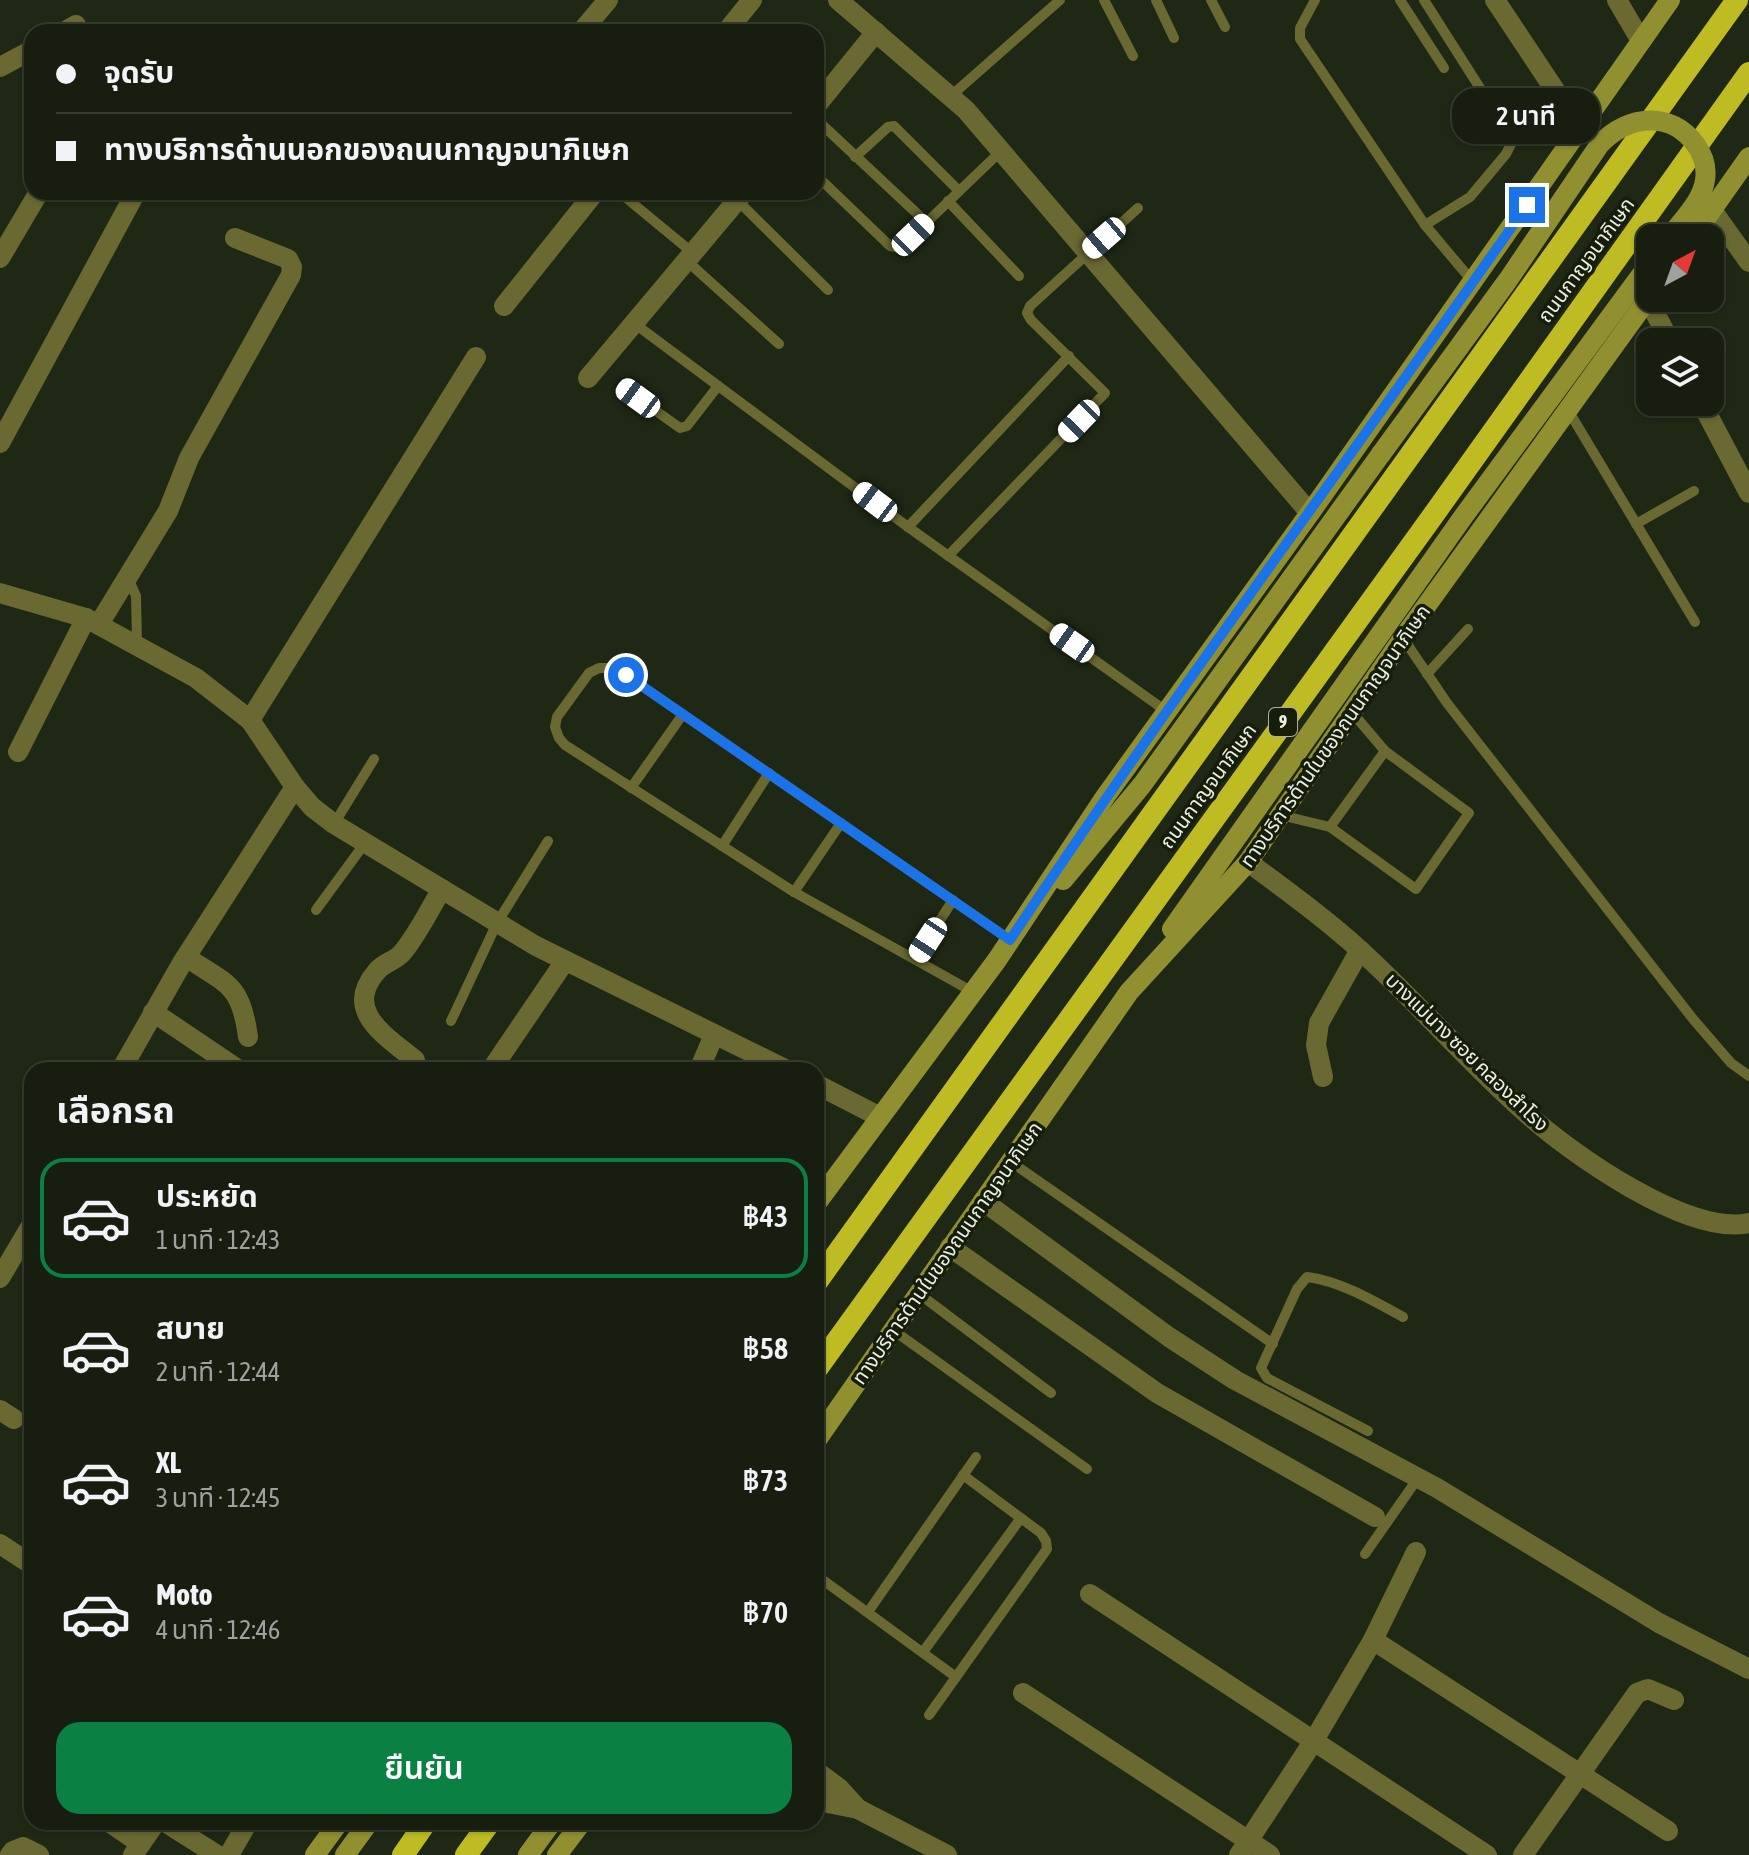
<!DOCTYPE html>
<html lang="th">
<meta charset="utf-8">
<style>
body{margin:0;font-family:"Asap Condensed","Noto Sans Thai",sans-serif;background:#242b1d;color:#f1f3f6;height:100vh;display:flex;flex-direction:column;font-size:30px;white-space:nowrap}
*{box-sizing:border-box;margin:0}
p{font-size:26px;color:#9ea29e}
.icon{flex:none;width:44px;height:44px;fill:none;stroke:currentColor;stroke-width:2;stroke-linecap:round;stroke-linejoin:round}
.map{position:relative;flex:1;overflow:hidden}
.details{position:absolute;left:24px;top:1062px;width:800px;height:768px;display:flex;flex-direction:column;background:#171e0f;border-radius:24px;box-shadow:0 2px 6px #0004,0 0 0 2px #363c2f}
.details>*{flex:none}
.guide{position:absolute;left:24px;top:24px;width:800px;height:176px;border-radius:24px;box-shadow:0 2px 6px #0004,0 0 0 2px #363c2f;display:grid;align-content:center;height:176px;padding:0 32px;background:#171e0f}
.needle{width:52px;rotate:41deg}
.buttons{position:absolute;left:1636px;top:224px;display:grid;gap:16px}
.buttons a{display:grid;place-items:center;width:88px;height:88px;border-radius:16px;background:#171e0f;box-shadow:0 2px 6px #0004,0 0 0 2px #363c2f;font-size:40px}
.end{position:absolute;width:36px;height:36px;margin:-18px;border:10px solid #1a73e8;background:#fff;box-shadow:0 0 0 4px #fff}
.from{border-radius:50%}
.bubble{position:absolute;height:56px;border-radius:24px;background:#171e0f;box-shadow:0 2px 6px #0004,0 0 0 2px #363c2f;font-size:26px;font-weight:600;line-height:56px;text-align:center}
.car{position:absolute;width:24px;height:48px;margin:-24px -12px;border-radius:10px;box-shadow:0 0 6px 2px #0007;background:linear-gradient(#fff 24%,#345 0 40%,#fff 0 76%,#345 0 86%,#fff 0)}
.guide b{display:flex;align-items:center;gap:28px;height:76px;font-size:30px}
.guide b+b{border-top:2px solid #363c2f}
.guide i{width:20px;height:20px;background:#f1f3f6}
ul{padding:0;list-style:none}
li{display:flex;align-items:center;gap:24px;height:120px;margin:0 16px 12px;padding:0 16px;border:4px solid transparent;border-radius:24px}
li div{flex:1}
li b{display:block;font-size:30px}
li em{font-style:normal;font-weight:600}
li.on{border-color:#0b8043}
li>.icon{width:72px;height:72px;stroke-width:1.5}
h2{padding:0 32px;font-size:36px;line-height:96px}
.button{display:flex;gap:16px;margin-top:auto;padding:16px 32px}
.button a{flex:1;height:92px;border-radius:24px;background:#0b8043;color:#fff;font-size:32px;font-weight:600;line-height:92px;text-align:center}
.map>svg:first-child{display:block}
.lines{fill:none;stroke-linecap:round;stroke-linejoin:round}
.service{stroke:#6a6932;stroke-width:10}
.minor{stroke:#6a6932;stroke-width:20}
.tertiary{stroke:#6a6932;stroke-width:20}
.secondary{stroke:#919031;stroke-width:20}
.trunk{stroke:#bebc22;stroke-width:22}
.secondary-bridge{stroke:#919031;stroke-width:20}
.route{stroke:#1a73e8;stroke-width:10}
.labels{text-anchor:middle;stroke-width:7;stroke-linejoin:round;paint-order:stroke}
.shield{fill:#161e0b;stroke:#aab1a2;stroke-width:2}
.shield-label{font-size:18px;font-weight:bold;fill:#eaf0e3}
.street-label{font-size:20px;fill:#eaf0e3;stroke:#161e0b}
</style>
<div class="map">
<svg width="1749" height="1855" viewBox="0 0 1749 1855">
<rect width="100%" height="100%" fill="#1f2814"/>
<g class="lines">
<g class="service">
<polyline points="1104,0 1133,56"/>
<polyline points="1156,0 1174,38"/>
<polyline points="1211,0 1225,27"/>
<polyline points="1315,0 1300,28 1300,39 1425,225"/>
<polyline points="1400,0 1444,68"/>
<polyline points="1424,0 1513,140 1506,154 1470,197 1425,225 1473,282"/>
<polyline points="952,95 1060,0"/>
<polyline points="816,119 926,222"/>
<polyline points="855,157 888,127 894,126 959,191"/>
<polyline points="816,175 890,246 900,248 1001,151"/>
<polyline points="619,192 693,253"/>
<polyline points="737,200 828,290"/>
<polyline points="948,201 1019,276"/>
<polyline points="687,261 779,344"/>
<polyline points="635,324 908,527 1166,711"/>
<polyline points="624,388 680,428 687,426 718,386"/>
<polyline points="1568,410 1695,622"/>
<polyline points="1636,524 1694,491"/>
<polyline points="908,527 1069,356"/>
<polyline points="948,556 1105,393 1031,320 1027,313 1030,306 1138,208"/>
<polyline points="128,578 136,596 137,644"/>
<polyline points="1403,638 1447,703 1693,1019 1731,1063 1749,1076"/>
<polyline points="1427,674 1468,629"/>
<polyline points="631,788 683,714"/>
<polyline points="1280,815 1330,827 1416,889 1469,813 1385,751 1351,711"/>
<polyline points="334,824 374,759"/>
<polyline points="1330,827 1385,751"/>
<polyline points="722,846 769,773"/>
<polyline points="794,892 841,823"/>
<polyline points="316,910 365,843"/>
<polyline points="915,959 953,900"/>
<polyline points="973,992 794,892 565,745 559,738 555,727 557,717 589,673 599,668 611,668 626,675 1010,940"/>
<polyline points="451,1021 497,923 548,841"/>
<polyline points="1011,1162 1273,1344"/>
<polyline points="918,1293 1051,1393"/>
<polyline points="893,1330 1087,1469"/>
<path d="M1368,1431L1267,1378L1261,1368L1297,1289L1307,1277C1340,1281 1374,1301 1403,1317"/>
<polyline points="1365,1554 1418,1478"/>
<polyline points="816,1575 956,1677"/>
<polyline points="868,1612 976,1457"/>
<polyline points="923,1652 1021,1518"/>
<polyline points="929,1715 1047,1549 1046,1541 1041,1533 963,1475"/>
</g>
<g class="minor">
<polyline points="838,0 966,110 1310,513"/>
<polyline points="1495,0 1580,128"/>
<polyline points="1617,0 1641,41"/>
<polyline points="64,32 76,25"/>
<polyline points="581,32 608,0"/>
<polyline points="726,32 752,0"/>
<polyline points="0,67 32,50"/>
<polyline points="816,106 876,32"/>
<polyline points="1712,210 1749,262"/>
<polyline points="0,258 39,192"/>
<polyline points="1648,299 1670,342"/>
<polyline points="504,306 595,192"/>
<polyline points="588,378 744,192"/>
<polyline points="1701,402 1749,493"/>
<polyline points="0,443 136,192"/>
<polyline points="99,624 168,511 189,458 291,275 292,267 288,259 235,238"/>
<polyline points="250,720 476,357"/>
<polyline points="18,752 86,618"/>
<path d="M1248,862C1287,891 1326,919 1362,952C1419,1004 1469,1063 1526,1113C1570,1153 1689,1237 1749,1223"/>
<path d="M186,957C228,985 241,984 248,1037"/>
<polyline points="153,1012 239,1070"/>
<path d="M415,1060C386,1036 342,1011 377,971C383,963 395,961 402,953C418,934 429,910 442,889"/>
<polyline points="121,1070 182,963 295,787"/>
<polyline points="491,1070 565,961"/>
<polyline points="699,1070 714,1035"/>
<polyline points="1323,1077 1316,1045 1319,1023 1360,950"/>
<polyline points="983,1201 1169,1337 1235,1380 1437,1488 1659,1623 1749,1669"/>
<polyline points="950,1247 1157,1393 1375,1517"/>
<polyline points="0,1278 32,1224"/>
<polyline points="0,1410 14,1419"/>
<polyline points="0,1544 32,1565"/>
<polyline points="1090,1594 1487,1855"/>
<polyline points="1373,1640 1668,1831"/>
<polyline points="1023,1693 1270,1855"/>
<polyline points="816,1771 839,1788 858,1809"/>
<polyline points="816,1794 828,1803 858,1809 947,1855"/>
<polyline points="109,1822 141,1844"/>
<polyline points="165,1822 217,1855"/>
<polyline points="10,1855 13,1851 23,1847 39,1855"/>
<polyline points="133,1855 156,1822"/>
<polyline points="229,1855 248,1822"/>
<polyline points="1239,1855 1313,1742 1373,1640 1416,1552"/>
<polyline points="1523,1855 1637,1693 1648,1689 1674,1700"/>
</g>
<g class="tertiary">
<polyline points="0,593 86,618 196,678 250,720 295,787 312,807 334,824 536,946 787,1070"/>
<polyline points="816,1084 880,1117"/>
</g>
<g class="secondary">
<polyline points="1692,238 1749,157"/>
<polyline points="1063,880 1142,785 1381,454"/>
<polyline points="1172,929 1463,517 1650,263"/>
<polyline points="816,1204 997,960 1105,797 1310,513 1670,0"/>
<polyline points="816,1441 1129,992 1248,862 1403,638 1650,296"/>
<polyline points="315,1855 339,1822"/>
<polyline points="345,1855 369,1822"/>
<polyline points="528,1855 552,1822"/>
<polyline points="557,1855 582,1822"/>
</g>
<g class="trunk">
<polyline points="816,1283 1737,0"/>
<polyline points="816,1370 1432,517 1749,73"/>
<polyline points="403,1855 426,1822"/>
<polyline points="466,1855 490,1822"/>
</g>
<path class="secondary-bridge" d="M1381,454L1508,280L1600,144C1628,115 1671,110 1696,145C1703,155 1707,168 1705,180C1702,202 1681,221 1669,238"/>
</g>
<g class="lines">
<path class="route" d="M626,675L1010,940C1176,690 1356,451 1527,205"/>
</g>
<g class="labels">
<rect class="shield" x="1269" y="708" width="28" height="28" rx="6"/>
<g class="shield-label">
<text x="1283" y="728">9</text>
</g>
<g class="street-label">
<text transform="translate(1586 260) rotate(-54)" y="7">ถนนกาญจนาภิเษก</text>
<text transform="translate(1335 736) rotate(-55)" y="7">ทางบริการด้านในของถนนกาญจนาภิเษก</text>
<text transform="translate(1208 786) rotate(-54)" y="7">ถนนกาญจนาภิเษก</text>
<text transform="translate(1467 1052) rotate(44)" y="7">บางแม่นาง ซอย คลองสำโรง</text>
<text transform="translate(947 1253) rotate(-55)" y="7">ทางบริการด้านในของถนนกาญจนาภิเษก</text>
</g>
</g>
</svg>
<div class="buttons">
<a><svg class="needle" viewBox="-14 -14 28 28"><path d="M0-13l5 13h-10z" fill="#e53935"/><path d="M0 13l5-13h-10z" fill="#9ea29e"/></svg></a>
<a><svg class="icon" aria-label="layers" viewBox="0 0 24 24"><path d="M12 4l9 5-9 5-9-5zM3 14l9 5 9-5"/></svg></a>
</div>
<i class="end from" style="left:626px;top:675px"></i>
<i class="end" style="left:1527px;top:205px"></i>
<div class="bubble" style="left:1452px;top:88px;width:148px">2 นาที</div>
<i class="car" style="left:913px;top:235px;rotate:46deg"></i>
<i class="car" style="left:1104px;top:238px;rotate:229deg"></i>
<i class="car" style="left:638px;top:398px;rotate:306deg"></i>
<i class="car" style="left:1079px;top:421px;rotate:224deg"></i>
<i class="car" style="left:875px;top:502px;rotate:307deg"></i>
<i class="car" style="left:1072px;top:643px;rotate:305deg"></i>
<i class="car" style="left:928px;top:940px;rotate:213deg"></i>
<div class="guide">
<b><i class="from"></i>จุดรับ</b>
<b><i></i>ทางบริการด้านนอกของถนนกาญจนาภิเษก</b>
</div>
<section class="details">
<h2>เลือกรถ</h2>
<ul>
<li class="on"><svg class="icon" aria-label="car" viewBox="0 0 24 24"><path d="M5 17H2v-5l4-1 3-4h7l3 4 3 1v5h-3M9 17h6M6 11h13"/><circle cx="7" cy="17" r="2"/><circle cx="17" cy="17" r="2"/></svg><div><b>ประหยัด</b><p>1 นาที · 12:43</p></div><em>฿43</em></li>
<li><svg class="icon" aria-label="car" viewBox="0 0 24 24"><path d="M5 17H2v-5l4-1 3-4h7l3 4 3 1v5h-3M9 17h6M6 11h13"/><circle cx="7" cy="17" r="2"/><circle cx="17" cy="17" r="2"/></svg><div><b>สบาย</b><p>2 นาที · 12:44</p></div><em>฿58</em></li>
<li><svg class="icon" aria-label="car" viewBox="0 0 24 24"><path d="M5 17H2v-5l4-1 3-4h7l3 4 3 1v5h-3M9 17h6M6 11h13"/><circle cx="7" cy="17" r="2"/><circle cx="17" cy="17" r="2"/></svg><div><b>XL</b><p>3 นาที · 12:45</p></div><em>฿73</em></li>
<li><svg class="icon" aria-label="car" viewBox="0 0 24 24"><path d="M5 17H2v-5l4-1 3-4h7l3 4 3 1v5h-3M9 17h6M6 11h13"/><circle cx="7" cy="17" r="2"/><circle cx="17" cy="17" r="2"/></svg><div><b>Moto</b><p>4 นาที · 12:46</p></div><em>฿70</em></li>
</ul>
<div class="button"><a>ยืนยัน</a></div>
</section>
</div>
